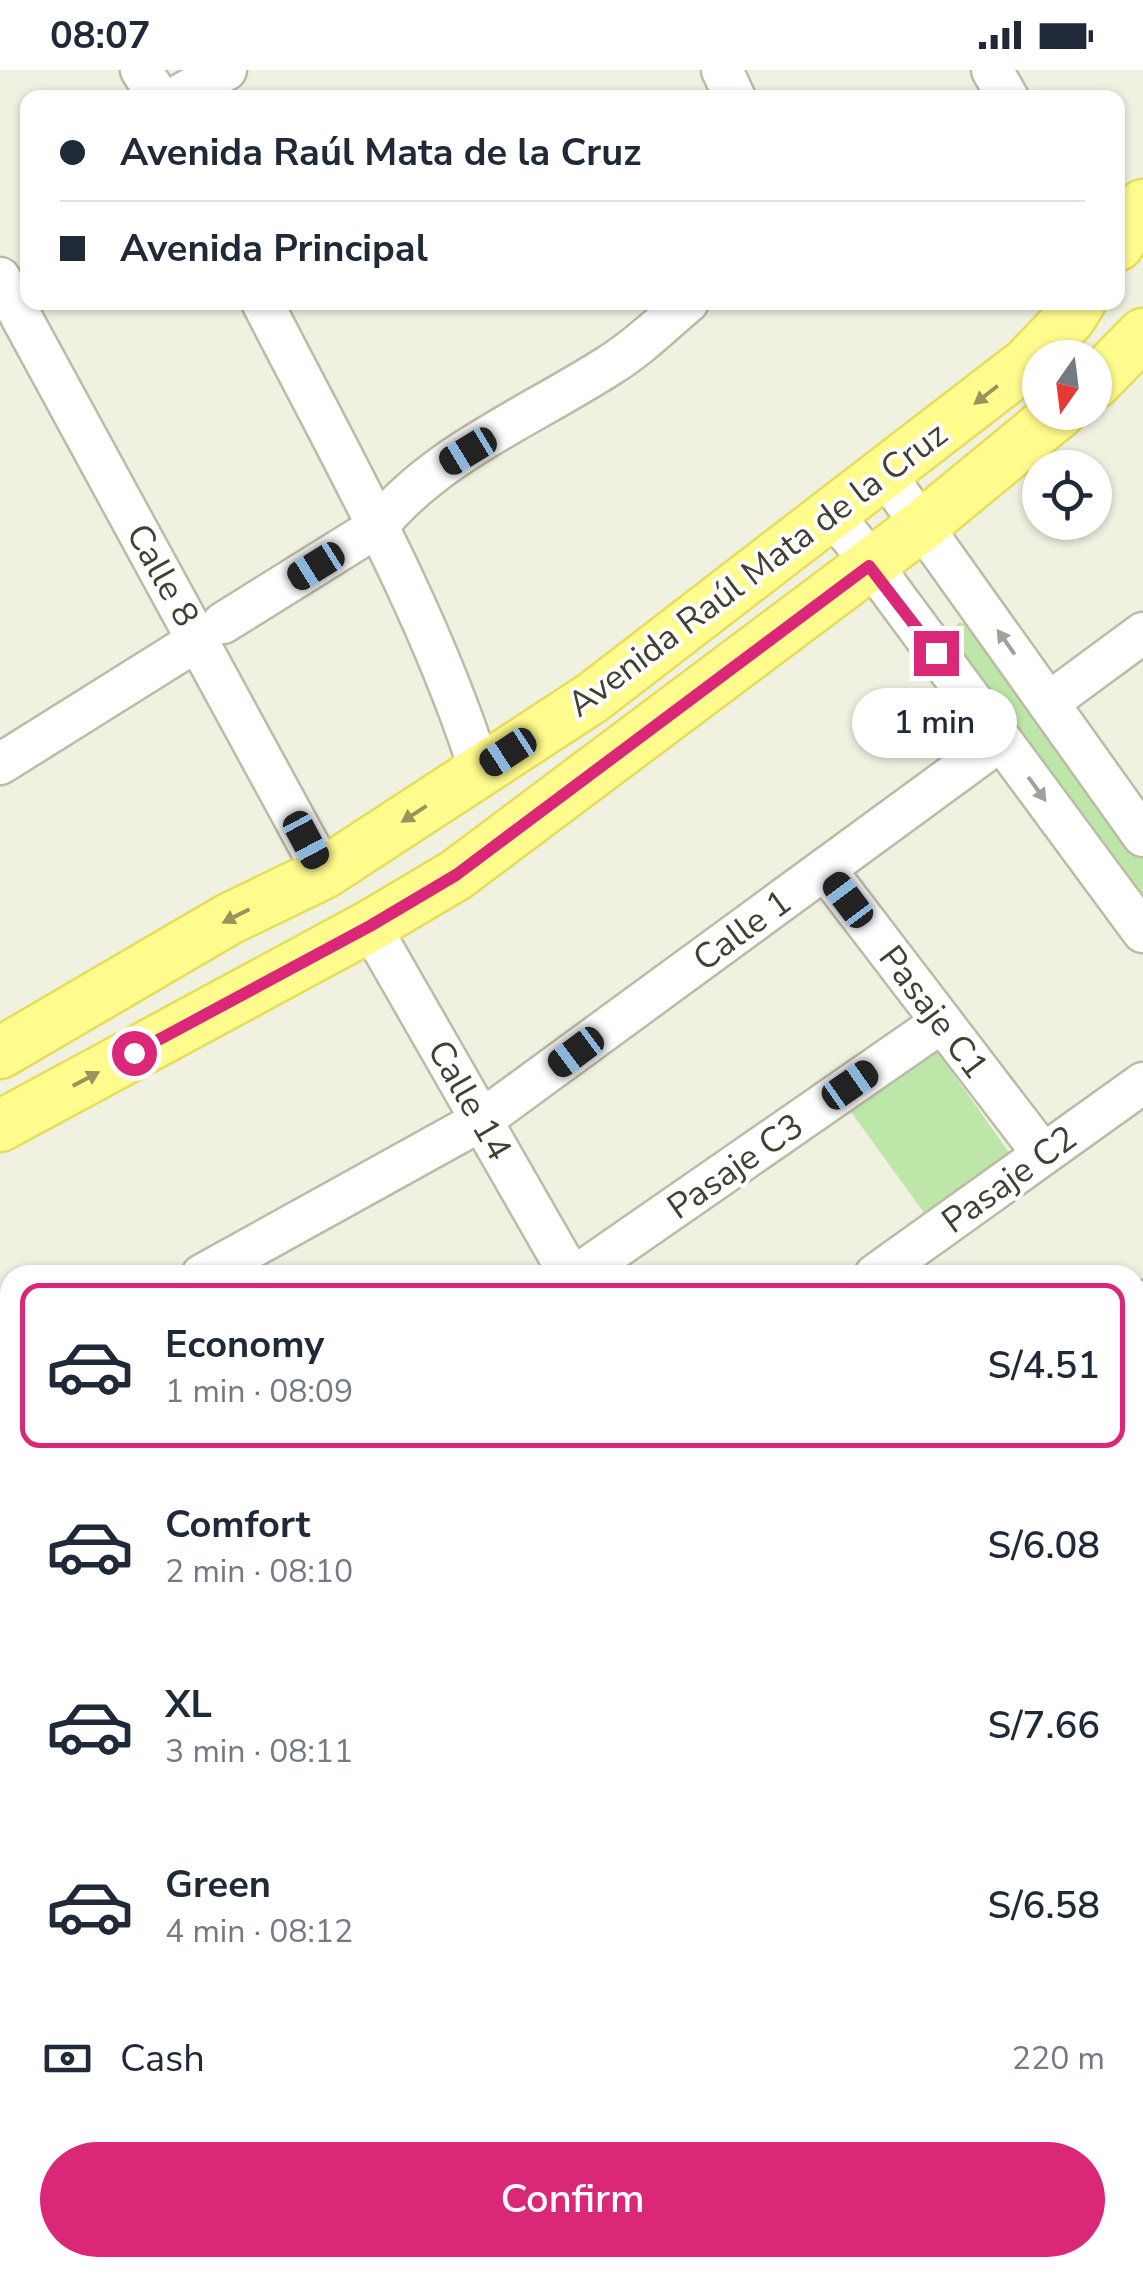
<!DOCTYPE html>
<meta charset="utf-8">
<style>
body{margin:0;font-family:"Nunito Sans",sans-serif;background:#f2f2f3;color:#1f2937;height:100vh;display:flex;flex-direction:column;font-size:38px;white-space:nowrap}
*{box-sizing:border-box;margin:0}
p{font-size:32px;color:#747a83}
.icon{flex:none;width:55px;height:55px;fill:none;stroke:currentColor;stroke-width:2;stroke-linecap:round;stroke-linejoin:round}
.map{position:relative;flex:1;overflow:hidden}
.sheet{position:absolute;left:0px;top:1195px;width:1145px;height:1012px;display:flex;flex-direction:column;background:#fff;border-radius:30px 30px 0 0;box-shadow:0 2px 8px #0004}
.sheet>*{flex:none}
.hud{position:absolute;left:20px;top:20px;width:1105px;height:220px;border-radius:20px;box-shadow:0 2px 8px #0004;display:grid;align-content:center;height:220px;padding:0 40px;background:#fff}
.needle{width:65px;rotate:194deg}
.controls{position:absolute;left:1022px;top:270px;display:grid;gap:20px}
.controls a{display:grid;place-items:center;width:90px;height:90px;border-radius:50%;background:#fff;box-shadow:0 2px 8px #0004;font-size:50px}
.end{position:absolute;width:45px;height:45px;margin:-22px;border:12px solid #db2777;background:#fff;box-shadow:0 0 0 5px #fff}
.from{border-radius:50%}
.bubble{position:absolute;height:70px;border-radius:35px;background:#fff;box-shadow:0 2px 8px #0004;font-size:32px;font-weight:600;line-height:70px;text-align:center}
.car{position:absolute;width:30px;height:60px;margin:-30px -15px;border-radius:12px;box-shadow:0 0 8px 2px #0007;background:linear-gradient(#222 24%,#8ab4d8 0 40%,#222 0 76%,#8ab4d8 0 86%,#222 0)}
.hud b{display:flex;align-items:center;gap:35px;height:95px;font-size:38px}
.hud b+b{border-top:2px solid #e0e1e3}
.hud i{width:25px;height:25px;background:#1f2937}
ul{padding:18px 0 0;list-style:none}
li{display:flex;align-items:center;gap:30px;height:165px;margin:0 20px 15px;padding:0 20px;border:5px solid transparent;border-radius:20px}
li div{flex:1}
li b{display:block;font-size:38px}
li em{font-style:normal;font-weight:600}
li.selected{border-color:#db2777}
li>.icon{width:90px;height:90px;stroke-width:1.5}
.pay{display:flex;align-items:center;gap:25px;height:110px;padding:0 40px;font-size:38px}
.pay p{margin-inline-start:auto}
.cta{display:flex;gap:20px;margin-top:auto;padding:20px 40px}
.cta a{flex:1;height:115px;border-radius:60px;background:#db2777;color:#fff;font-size:40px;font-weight:600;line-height:115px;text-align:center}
.status{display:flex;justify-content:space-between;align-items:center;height:70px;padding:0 50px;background:#fff;direction:ltr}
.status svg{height:28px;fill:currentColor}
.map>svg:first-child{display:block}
.green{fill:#bce7a9}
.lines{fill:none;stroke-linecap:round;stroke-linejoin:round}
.minor-casing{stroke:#bdbaa5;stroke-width:45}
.major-casing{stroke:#e5de5c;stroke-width:55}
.minor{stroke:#fff;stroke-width:40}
.major{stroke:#fffb8d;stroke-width:50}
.oneway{fill:#98945c}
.oneway2{fill:#a1a099}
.route{stroke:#db2777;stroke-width:12}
.labels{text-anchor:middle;stroke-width:8;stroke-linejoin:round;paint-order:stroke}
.street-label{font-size:35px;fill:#434033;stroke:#fff}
</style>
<div class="status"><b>08:07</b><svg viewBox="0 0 49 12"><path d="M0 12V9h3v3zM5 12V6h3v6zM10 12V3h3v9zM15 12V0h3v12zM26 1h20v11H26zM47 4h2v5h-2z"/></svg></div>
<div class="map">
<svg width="1143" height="2207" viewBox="0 0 1143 2207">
<rect width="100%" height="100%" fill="#f1f1e2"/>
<g class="green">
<polygon points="960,552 978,561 1143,787 1143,839 947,564"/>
<polygon points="935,978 1013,1088 930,1151 846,1035"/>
<polygon points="1143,1487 1143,1596 1135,1601 1135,1493"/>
<polygon points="10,1636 10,1900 0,1882 0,1642"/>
<polygon points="178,2198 537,2198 543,2207 183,2207"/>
</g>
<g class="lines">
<defs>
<g id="minor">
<polyline points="141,0 159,28"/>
<polyline points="722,0 735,28"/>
<polyline points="992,0 1008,28"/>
<polyline points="174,28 226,0"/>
<polyline points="0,208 324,803"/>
<path d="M262,232C340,385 428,537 480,701"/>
<polyline points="885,404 1143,766"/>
<polyline points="831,446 851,467 1143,862"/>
<path d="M223,553L377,457C437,383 531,346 610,295C638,278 663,253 688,232"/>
<polyline points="1048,633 1143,563"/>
<polyline points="0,694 198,570"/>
<polyline points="825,799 1043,1084"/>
<polyline points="370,856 570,1205"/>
<polyline points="202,1205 482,1050 1001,670"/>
<polyline points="577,1205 942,952"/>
<polyline points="875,1205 1143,1013"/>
<polyline points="1135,1237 1143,1231"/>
<polyline points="0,1317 10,1311"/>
<polyline points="0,1364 10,1382"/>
<polyline points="1135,1472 1143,1467"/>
<polyline points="0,1615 10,1610"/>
<polyline points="1135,1617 1143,1613"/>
<polyline points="1135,1833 1143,1828"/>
<polyline points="0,1926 10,1945"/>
<polyline points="0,2194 10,2188"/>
<polyline points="1135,2194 1142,2207"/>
<polyline points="145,2198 151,2207"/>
<polyline points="573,2198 578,2207"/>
<polyline points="818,2198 823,2207"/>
<polyline points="1008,2207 1024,2198"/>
</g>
<g id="major">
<polyline points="1118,175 1143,135"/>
<polyline points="1095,313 1143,264"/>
<polyline points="0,983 229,849 324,803 592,628 1027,293 1070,248 1080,232"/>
<polyline points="0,1056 370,856 456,805 924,454 1060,342"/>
</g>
</defs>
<use href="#minor" class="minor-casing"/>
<use href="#major" class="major-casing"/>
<use href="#minor" class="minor"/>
<use href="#major" class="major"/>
</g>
<defs><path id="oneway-solid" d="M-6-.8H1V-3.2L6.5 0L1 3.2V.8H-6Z" transform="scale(2.5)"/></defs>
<g class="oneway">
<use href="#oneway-solid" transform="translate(986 325) rotate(142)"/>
<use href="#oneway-solid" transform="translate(414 744) rotate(147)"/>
<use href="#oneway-solid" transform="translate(236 846) rotate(153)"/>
<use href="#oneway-solid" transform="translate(86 1009) rotate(-28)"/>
</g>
<g class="oneway2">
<use href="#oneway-solid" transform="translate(1006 572) rotate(-125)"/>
<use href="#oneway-solid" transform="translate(1037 719) rotate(54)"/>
</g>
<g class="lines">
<polyline class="route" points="134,983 370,856 456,805 869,496 936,583"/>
</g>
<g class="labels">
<g class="street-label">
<text transform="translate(757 499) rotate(-37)" y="12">Avenida Raúl Mata de la Cruz</text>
<text transform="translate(163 505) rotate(61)" y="12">Calle 8</text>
<text transform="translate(742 860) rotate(-36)" y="12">Calle 1</text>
<text transform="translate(934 942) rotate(53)" y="12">Pasaje C1</text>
<text transform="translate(470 1030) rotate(60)" y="12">Calle 14</text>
<text transform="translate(735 1096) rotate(-35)" y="12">Pasaje C3</text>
<text transform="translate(1009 1109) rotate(-36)" y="12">Pasaje C2</text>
</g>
</g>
</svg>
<div class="controls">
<a><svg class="needle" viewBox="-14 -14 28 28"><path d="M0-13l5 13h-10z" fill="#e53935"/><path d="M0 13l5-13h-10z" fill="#747a83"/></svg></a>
<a><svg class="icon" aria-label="locate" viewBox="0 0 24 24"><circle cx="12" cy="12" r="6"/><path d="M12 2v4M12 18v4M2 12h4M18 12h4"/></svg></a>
</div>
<i class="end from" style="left:134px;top:983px"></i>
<i class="end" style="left:936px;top:583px"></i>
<div class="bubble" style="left:852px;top:618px;width:165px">1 min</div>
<i class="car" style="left:468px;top:381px;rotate:239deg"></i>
<i class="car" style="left:316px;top:496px;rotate:238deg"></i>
<i class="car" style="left:508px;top:682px;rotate:237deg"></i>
<i class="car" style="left:306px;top:770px;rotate:152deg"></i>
<i class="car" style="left:848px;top:830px;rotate:323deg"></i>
<i class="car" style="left:576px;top:982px;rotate:233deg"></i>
<i class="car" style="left:850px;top:1015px;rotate:55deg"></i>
<div class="hud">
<b><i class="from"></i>Avenida Raúl Mata de la Cruz</b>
<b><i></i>Avenida Principal</b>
</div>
<section class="sheet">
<ul>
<li class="selected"><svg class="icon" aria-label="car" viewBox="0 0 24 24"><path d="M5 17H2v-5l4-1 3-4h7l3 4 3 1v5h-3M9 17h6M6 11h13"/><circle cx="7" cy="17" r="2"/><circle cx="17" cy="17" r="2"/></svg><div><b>Economy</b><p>1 min · 08:09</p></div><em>S/4.51</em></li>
<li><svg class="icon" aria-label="car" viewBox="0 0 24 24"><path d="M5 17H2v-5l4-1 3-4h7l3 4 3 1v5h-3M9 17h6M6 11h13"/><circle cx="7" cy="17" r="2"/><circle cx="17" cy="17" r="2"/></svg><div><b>Comfort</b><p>2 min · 08:10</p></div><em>S/6.08</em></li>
<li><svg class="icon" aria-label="car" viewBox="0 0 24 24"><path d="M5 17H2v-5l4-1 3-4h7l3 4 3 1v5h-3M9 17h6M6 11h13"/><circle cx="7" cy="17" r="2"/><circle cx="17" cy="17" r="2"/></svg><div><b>XL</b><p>3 min · 08:11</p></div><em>S/7.66</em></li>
<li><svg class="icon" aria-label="car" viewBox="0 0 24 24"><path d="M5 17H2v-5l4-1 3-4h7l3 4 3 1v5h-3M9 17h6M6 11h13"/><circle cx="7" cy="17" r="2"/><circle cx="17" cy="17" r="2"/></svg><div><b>Green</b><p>4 min · 08:12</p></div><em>S/6.58</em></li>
</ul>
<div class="pay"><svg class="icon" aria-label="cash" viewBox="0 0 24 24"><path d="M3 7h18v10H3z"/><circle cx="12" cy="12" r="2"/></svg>Cash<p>220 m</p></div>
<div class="cta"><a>Confirm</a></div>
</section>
</div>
